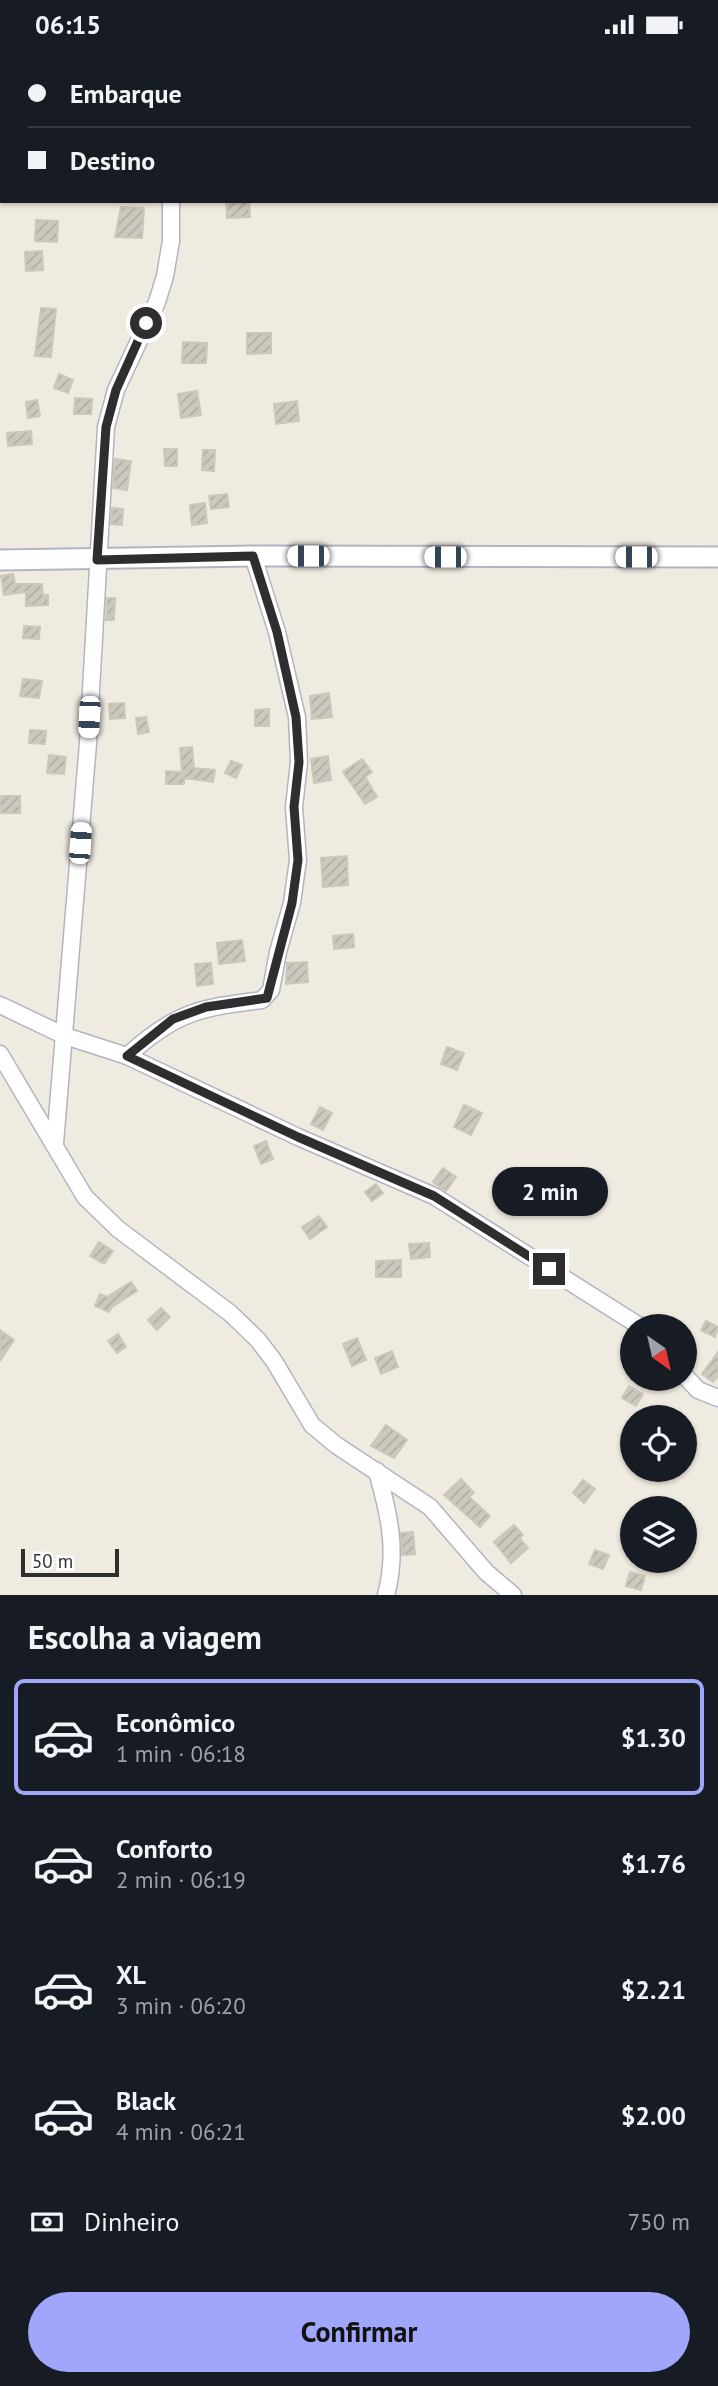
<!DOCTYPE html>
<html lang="pt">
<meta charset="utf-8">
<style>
body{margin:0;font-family:"PT Sans",sans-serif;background:#20242c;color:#f1f3f6;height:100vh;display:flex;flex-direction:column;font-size:26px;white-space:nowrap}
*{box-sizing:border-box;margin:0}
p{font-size:23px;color:#9ea1a6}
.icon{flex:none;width:38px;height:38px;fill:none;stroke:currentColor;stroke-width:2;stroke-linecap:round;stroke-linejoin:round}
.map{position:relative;height:1546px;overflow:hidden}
.sheet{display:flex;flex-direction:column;background:#171b24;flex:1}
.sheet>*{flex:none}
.hud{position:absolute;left:0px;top:0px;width:719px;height:154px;box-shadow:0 2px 5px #0004;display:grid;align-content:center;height:154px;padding:0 28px;background:#171b24}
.needle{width:46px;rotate:146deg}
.fabs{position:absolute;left:620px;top:1265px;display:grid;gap:14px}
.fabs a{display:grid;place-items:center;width:77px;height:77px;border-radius:50%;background:#171b24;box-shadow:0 2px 5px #0004;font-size:35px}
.scale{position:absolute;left:21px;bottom:18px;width:98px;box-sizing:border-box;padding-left:7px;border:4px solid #2e2e2e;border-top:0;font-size:19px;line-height:24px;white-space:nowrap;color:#2e2e2e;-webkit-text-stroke:5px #fff;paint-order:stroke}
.end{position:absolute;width:32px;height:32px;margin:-16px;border:9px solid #2e2e2e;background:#fff;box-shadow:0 0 0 4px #fff}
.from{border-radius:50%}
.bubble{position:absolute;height:49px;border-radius:24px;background:#171b24;box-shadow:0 2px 5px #0004;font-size:23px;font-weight:600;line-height:49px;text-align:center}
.car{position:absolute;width:21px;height:42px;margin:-21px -10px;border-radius:9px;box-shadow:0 0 5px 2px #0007;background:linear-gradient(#fff 24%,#345 0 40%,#fff 0 76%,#345 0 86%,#fff 0)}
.hud b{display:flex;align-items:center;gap:24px;height:66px;font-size:26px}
.hud b+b{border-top:2px solid #363941}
.hud i{width:18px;height:18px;background:#f1f3f6}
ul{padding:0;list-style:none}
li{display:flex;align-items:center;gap:21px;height:116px;margin:0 14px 10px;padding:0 14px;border:4px solid transparent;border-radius:10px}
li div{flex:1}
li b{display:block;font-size:26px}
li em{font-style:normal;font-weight:600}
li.current{border-color:#a0a6fa}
li>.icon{width:63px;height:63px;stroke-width:1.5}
h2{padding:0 28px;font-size:32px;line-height:84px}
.pay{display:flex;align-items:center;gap:18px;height:77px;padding:0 28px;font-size:26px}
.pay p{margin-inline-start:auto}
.cta{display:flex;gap:14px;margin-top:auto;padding:14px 28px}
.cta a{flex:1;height:80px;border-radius:42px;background:#a0a6fa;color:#111;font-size:28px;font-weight:600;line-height:80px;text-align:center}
.status{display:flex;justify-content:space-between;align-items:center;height:49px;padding:0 35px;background:#171b24;direction:ltr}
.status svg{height:19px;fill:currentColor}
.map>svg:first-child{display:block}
.building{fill:url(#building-hatch);stroke:#ccc8b8;stroke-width:2}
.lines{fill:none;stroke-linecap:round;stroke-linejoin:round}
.minor-casing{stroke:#b3b4c2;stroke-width:19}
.tertiary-casing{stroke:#b3b4c2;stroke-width:23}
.minor{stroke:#fff;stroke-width:16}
.tertiary{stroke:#fff;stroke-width:19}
.route{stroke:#2e2e2e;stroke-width:9}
</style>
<div class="status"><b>06:15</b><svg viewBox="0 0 49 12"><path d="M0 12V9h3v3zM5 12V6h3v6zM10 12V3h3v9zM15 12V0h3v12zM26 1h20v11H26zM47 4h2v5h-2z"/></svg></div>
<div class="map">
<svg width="718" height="1546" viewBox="0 0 718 1546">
<defs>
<pattern id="building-hatch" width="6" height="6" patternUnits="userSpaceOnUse" patternTransform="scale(1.75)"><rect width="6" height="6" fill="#cbc9be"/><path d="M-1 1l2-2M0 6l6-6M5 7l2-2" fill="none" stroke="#afada4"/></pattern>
</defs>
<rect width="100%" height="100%" fill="#f0ebe0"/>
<g class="building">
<polygon points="226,152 249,152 250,168 227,169"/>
<polygon points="121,158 144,159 142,189 115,188"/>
<polygon points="36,171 58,172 57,193 35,192"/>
<polygon points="42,202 43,221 26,222 25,203"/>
<polygon points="41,259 56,260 51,308 35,307"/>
<polygon points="247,284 271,284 271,304 247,305"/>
<polygon points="183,293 207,294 206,314 182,314"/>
<polygon points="59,325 73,331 68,344 54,339"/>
<polygon points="197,342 201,366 181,369 178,345"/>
<polygon points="75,349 92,350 91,365 74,365"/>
<polygon points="37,351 40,367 28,369 26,353"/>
<polygon points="297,352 299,372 276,375 274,355"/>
<polygon points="31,382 32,395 8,397 7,384"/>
<polygon points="164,400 177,400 177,417 165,417"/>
<polygon points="203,401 215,401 214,422 202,421"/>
<polygon points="115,410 131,412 127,441 113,439"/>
<polygon points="227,445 229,458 211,460 209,447"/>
<polygon points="205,454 207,474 192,476 190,456"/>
<polygon points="112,459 123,460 122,476 111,475"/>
<polygon points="13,525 15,535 42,535 43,546 48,546 48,556 26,557 26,543 4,546 1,527"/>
<polygon points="107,549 115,549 114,571 106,571"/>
<polygon points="24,577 40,578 39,590 23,589"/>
<polygon points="23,630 42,632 39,649 20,647"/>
<polygon points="329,644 332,668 312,670 310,647"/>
<polygon points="124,654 125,669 110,670 109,655"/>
<polygon points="269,660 269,677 255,677 255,661"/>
<polygon points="146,668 149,683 138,685 136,669"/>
<polygon points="30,681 46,682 45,695 29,694"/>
<polygon points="192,698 194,719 215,721 213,733 184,729 184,735 166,735 166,722 182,723 180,699"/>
<polygon points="49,706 66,708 64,725 47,724"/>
<polygon points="328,707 331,731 314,734 311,710"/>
<polygon points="362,710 372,723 365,728 377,748 365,755 343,723"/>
<polygon points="231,712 242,716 236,729 225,724"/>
<rect x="0" y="747" width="20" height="17"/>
<polygon points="347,807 348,836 323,838 321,809"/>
<polygon points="353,885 354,898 334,900 333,887"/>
<polygon points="242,891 245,912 219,915 217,894"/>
<polygon points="307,913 308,933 286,935 287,914"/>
<polygon points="211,914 213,935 197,937 195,915"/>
<polygon points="447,998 464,1004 457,1021 441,1015"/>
<polygon points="464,1056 482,1064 471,1086 454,1078"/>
<polygon points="320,1058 332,1064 323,1081 311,1075"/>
<polygon points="266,1092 273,1110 261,1115 254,1097"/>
<polygon points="443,1119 456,1128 446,1142 433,1133"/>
<polygon points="376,1135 383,1144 372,1152 365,1143"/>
<polygon points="319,1167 327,1178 310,1190 302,1178"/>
<polygon points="99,1193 113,1202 104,1215 90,1207"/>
<polygon points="429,1194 430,1208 411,1210 409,1195"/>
<polygon points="401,1211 401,1228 376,1228 376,1212"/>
<polygon points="131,1233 137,1242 112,1258 109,1263 95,1257 100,1245 107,1248"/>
<polygon points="161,1259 170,1268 157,1281 148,1271"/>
<polygon points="706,1272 718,1278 715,1288 701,1281"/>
<polygon points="0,1281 14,1291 0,1312"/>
<polygon points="118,1285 126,1298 117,1304 108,1292"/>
<polygon points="357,1289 366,1311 352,1317 343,1295"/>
<polygon points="392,1302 398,1318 381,1325 375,1309"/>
<polygon points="718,1303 718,1327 713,1333 702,1325"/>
<polygon points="629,1337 643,1345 636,1357 622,1349"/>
<polygon points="386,1376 407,1391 394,1409 371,1397"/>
<polygon points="461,1430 474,1444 469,1448 490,1467 480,1478 444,1446"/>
<polygon points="583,1431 595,1440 584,1454 573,1444"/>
<polygon points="514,1476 523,1486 519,1489 528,1499 511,1514 494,1493"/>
<polygon points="413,1483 415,1505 402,1506 401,1484"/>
<polygon points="595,1501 609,1506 603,1520 589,1515"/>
<polygon points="630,1523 645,1527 641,1541 626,1537"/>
</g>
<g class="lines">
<defs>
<g id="minor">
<polyline points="0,33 2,33"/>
<polyline points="0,956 65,987 127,1007 298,1088 434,1147 641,1278"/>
<polyline points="0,1005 85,1148 118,1180 230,1264 258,1291 274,1312 312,1376 336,1396 430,1458 486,1523 513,1546"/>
<path d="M127,1007C176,963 198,959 262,951L271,941L278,903L292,854L298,811L294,758L299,713L297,668L277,583L253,507"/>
<polyline points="55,1094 88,694 106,378 116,341 157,253 165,227 171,192 171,152"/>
<polyline points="684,1326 698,1341 718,1349"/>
<path d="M377,1422C389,1465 398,1502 386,1546"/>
</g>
<polyline id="tertiary" points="0,511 253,507 718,508"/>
</defs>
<use href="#minor" class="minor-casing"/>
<use href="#tertiary" class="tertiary-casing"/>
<use href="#minor" class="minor"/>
<use href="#tertiary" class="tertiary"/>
</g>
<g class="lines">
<polyline class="route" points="146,274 116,341 106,378 97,511 253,507 277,583 296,668 299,713 294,758 298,811 292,854 267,949 206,958 173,970 127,1007 298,1088 434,1147 549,1220"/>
</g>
</svg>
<div class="fabs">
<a><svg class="needle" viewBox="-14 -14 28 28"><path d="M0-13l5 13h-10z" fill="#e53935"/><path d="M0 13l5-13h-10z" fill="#9ea1a6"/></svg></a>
<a><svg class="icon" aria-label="locate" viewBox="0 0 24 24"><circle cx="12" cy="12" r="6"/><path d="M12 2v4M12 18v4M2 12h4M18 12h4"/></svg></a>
<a><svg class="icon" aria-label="layers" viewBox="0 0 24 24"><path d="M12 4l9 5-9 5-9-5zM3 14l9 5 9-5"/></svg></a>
</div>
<div class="scale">50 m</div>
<i class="end from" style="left:146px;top:274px"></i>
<i class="end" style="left:549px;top:1220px"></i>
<div class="bubble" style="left:492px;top:1118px;width:116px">2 min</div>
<i class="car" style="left:308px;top:507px;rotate:270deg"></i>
<i class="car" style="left:445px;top:508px;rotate:270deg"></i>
<i class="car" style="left:636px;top:508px;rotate:270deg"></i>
<i class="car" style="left:89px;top:668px;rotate:183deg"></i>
<i class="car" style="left:80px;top:794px;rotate:4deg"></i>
<div class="hud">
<b><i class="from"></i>Embarque</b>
<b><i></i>Destino</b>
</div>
</div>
<section class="sheet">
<h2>Escolha a viagem</h2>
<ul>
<li class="current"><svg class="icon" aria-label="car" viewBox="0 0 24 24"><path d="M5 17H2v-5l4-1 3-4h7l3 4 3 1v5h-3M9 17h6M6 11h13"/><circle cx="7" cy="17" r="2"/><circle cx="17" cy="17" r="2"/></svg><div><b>Econômico</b><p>1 min · 06:18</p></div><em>$1.30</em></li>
<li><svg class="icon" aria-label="car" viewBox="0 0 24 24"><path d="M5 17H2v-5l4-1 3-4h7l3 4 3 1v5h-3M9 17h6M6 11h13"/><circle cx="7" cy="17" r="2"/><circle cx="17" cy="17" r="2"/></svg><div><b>Conforto</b><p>2 min · 06:19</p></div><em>$1.76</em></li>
<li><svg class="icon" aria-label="car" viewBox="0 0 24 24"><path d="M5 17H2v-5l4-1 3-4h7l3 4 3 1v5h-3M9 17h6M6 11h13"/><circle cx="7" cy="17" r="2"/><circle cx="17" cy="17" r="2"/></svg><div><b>XL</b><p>3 min · 06:20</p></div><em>$2.21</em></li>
<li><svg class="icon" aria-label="car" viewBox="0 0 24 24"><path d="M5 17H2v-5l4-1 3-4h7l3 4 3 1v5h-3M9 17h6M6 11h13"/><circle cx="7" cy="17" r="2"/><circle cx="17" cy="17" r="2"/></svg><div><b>Black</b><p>4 min · 06:21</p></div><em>$2.00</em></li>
</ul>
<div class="pay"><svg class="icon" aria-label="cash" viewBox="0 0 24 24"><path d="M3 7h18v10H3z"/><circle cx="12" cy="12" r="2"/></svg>Dinheiro<p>750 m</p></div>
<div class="cta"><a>Confirmar</a></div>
</section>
